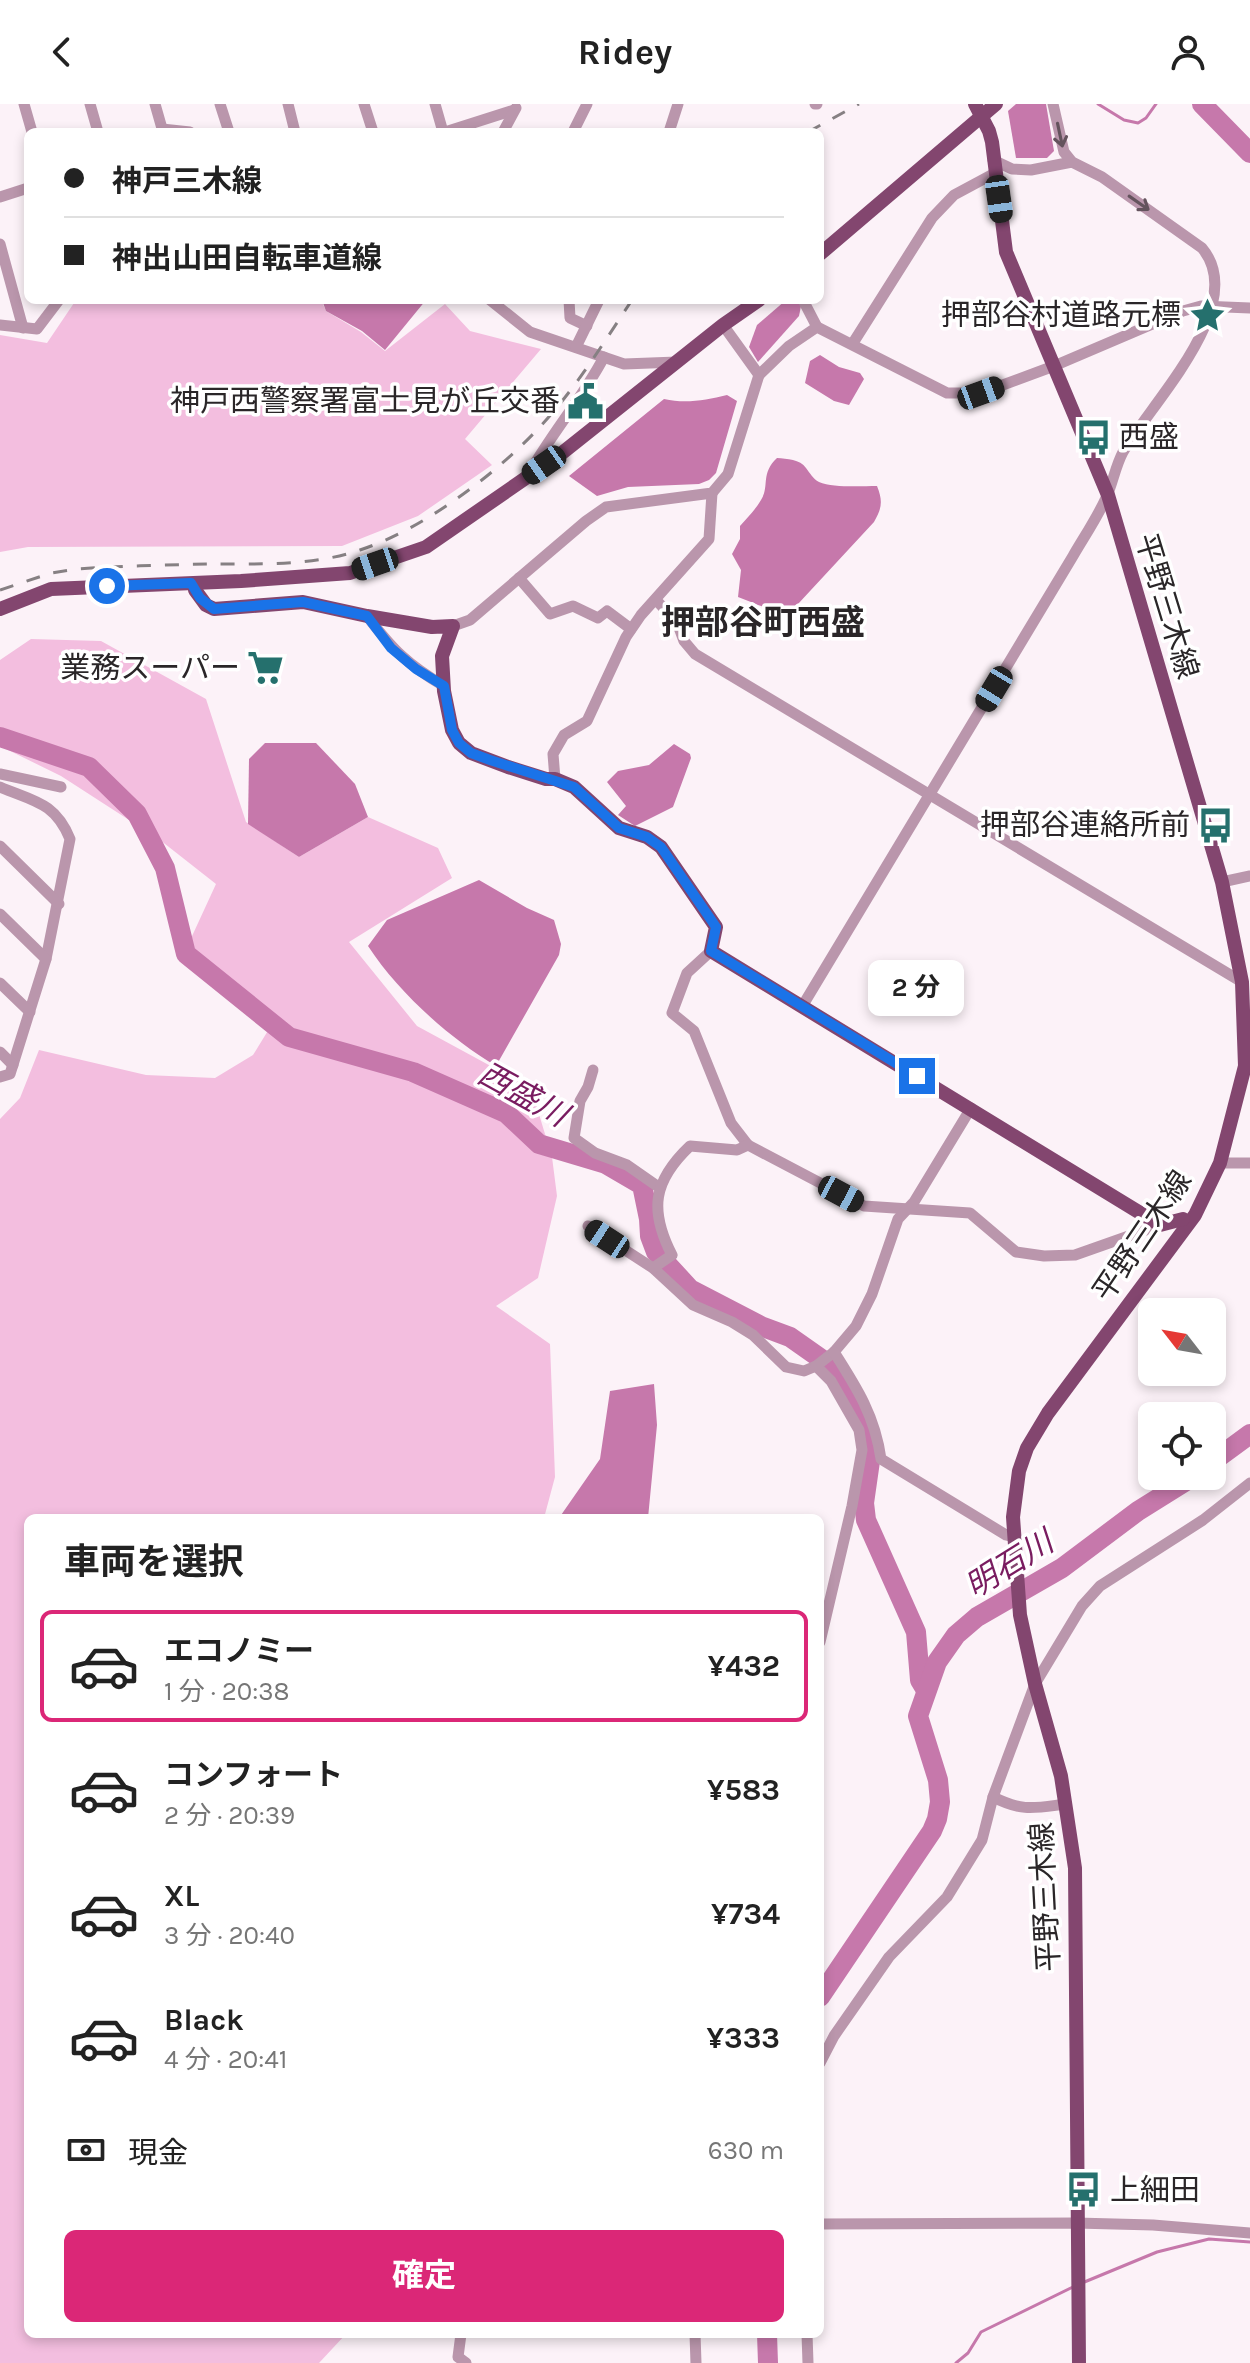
<!DOCTYPE html>
<html lang="ja">
<meta charset="utf-8">
<style>
body{margin:0;font-family:Karla,"Noto Sans JP",sans-serif;background:#f2f2f2;color:#222;height:100vh;display:flex;flex-direction:column;font-size:30px;white-space:nowrap}
*{box-sizing:border-box;margin:0}
p{font-size:26px;color:#767676}
.icon{flex:none;width:44px;height:44px;fill:none;stroke:currentColor;stroke-width:2;stroke-linecap:round;stroke-linejoin:round}
.map{position:relative;flex:1;overflow:hidden}
.panel{position:absolute;left:24px;top:1410px;width:800px;height:824px;display:flex;flex-direction:column;background:#fff;border-radius:12px;box-shadow:0 4px 12px #0003}
.panel>*{flex:none}
.top-card{position:absolute;left:24px;top:24px;width:800px;height:176px;border-radius:12px;box-shadow:0 4px 12px #0003;display:grid;align-content:center;height:176px;padding:0 40px;background:#fff}
.needle{width:52px;rotate:301deg}
.controls{position:absolute;left:1138px;top:1194px;display:grid;gap:16px}
.controls a{display:grid;place-items:center;width:88px;height:88px;border-radius:12px;background:#fff;box-shadow:0 4px 12px #0003;font-size:40px}
.end{position:absolute;width:36px;height:36px;margin:-18px;border:10px solid #1a73e8;background:#fff;box-shadow:0 0 0 4px #fff}
.from{border-radius:50%}
.bubble{position:absolute;height:56px;border-radius:12px;background:#fff;box-shadow:0 4px 12px #0003;font-size:26px;font-weight:700;line-height:56px;text-align:center}
.car{position:absolute;width:24px;height:48px;margin:-24px -12px;border-radius:10px;box-shadow:0 0 6px 2px #0007;background:linear-gradient(#222 24%,#8ab4d8 0 40%,#222 0 76%,#8ab4d8 0 86%,#222 0)}
.top-card b{display:flex;align-items:center;gap:28px;height:76px;font-size:30px}
.top-card b+b{border-top:2px solid #e0e0e0}
.top-card i{width:20px;height:20px;background:#222}
ul{padding:0;list-style:none}
li{display:flex;align-items:center;gap:24px;height:112px;margin:0 16px 12px;padding:0 24px;border:4px solid transparent;border-radius:12px}
li div{flex:1}
li b{display:block;font-size:30px}
li em{font-style:normal;font-weight:700}
li.selected{border-color:#db2777}
li>.icon{width:72px;height:72px;stroke-width:1.5}
h2{padding:0 40px;font-size:36px;line-height:96px}
.pay{display:flex;align-items:center;gap:20px;height:88px;padding:0 40px;font-size:30px}
.pay p{margin-inline-start:auto}
.cta{display:flex;gap:16px;margin-top:auto;padding:16px 40px}
.cta a{flex:1;height:92px;border-radius:12px;background:#db2777;color:#fff;font-size:32px;font-weight:700;line-height:92px;text-align:center}
header{display:flex;justify-content:space-between;align-items:center;height:104px;padding:0 40px;background:#fff;font-size:36px;font-weight:700}
.map>svg:first-child{display:block}
.green{fill:#f3bedf}
.water{fill:#c678ab}
.lines{fill:none;stroke-linecap:round;stroke-linejoin:round}
.stream{stroke:#c678ab;stroke-width:3}
.river{stroke:#c678ab;stroke-width:20}
.minor{stroke:#ba96ac;stroke-width:11}
.major{stroke:#83466f;stroke-width:14}
.rail{stroke:#868083;stroke-width:3;stroke-dasharray:14 14;stroke-linecap:butt}
.oneway{stroke:#64535d}
.route{stroke:#1a73e8;stroke-width:10}
.labels{text-anchor:middle;stroke-width:7;stroke-linejoin:round;paint-order:stroke}
.poi-label{font-size:30px;fill:#2a2628;stroke:#fff;text-anchor:end}
.street-label{font-size:30px;fill:#2a2628;stroke:#fff}
.water-label{font-size:32px;font-style:italic;fill:#791c60;stroke:#fff}
.quarter-label{font-size:34px;font-weight:bold;fill:#2a2628;stroke:#fff}
</style>
<header><svg class="icon" aria-label="back" viewBox="0 0 24 24"><path d="M15 5l-7 7 7 7"/></svg>Ridey<svg class="icon" aria-label="person" viewBox="0 0 24 24"><circle cx="12" cy="8" r="4"/><path d="M4 21q1-7 8-7t8 7"/></svg></header>
<div class="map">
<svg width="1250" height="2259" viewBox="0 0 1250 2259">
<rect width="100%" height="100%" fill="#fcf2f8"/>
<g class="green">
<polygon points="76,196 113,196 118,198 125,196 321,196 326,207 361,228 385,247 445,200 470,227 541,245 465,335 492,361 418,412 342,442 28,443 0,448 0,231 47,239"/>
<polygon points="31,535 101,537 206,595 246,718 299,753 368,713 438,744 452,774 349,838 417,922 531,984 552,1053 557,1092 538,1174 496,1202 550,1240 555,1373 544,1414 28,1414 28,2230 346,2230 319,2259 0,2259 0,1015 20,994 39,946 146,971 215,974 253,951 269,925 187,843 216,780 160,736 61,672 0,642 0,556"/>
</g>
<g class="water">
<polygon points="1016,0 1046,0 1054,47 1047,54 1016,54 1008,7"/>
<polygon points="322,196 426,196 385,246 362,227 326,207"/>
<polygon points="786,196 797,196 801,202 799,212 758,258 749,243 757,221"/>
<polygon points="820,251 839,263 860,269 864,275 849,301 834,297 805,279 810,257"/>
<path d="M727,291L737,297L716,369L709,376L699,380L628,383L597,392L569,372L664,295C686,300 706,296 727,291Z"/>
<path d="M777,354C787,355 800,355 806,364C810,369 813,375 819,378C833,384 861,382 877,382C883,397 882,404 874,418L798,500C779,514 758,500 738,493L741,466L732,450L740,435V422C747,414 756,405 761,396C770,382 760,370 777,354Z"/>
<polygon points="265,639 316,639 355,680 368,713 299,753 248,720 249,655"/>
<polygon points="674,640 690,650 691,654 673,703 635,722 618,711 626,702 607,678 618,667 649,661"/>
<path d="M479,776L527,804L554,816L561,840L559,851L496,962C449,934 398,888 368,842L387,816Z"/>
<polygon points="654,1280 657,1321 648,1414 559,1414 600,1355 610,1287"/>
</g>
<g class="lines">
<g class="stream">
<polyline points="1098,0 1124,16 1138,19 1146,14 1156,0"/>
<polyline points="1082,2179 1157,2148 1209,2135 1250,2138"/>
<polyline points="956,2259 968,2249 981,2228 1075,2182"/>
</g>
<g class="river">
<polyline points="1202,0 1250,49"/>
<polyline points="0,633 89,663 137,710 165,764 186,850 289,933 413,968 506,1009 539,1040 606,1060 642,1081 649,1115 650,1132 656,1148 690,1185 763,1223 790,1233 827,1259 848,1287 867,1322 872,1343 864,1399 866,1416 916,1528 920,1576 926,1586"/>
<polyline points="1212,1358 1250,1330"/>
<polyline points="820,1893 932,1727 937,1715 940,1698 938,1676 918,1612 937,1558 956,1531 977,1513 1062,1464 1138,1407 1194,1372"/>
<polyline points="767,2230 768,2259"/>
</g>
<g class="minor">
<polyline points="24,0 32,28"/>
<polyline points="90,0 98,28"/>
<polyline points="155,0 163,28"/>
<polyline points="220,0 229,28"/>
<polyline points="288,0 295,28"/>
<polyline points="364,0 373,28"/>
<polyline points="435,0 443,28"/>
<polyline points="815,0 817,0"/>
<polyline points="162,25 190,28"/>
<polyline points="445,28 514,6"/>
<polyline points="503,28 516,4"/>
<polyline points="573,28 587,0"/>
<polyline points="669,28 678,0"/>
<polyline points="993,56 1012,65 1031,66 1072,58"/>
<polyline points="0,93 28,84"/>
<polyline points="0,140 23,224"/>
<polyline points="490,196 530,228 624,260 677,258"/>
<polyline points="569,196 570,214 587,222"/>
<polyline points="803,196 817,223"/>
<polyline points="0,221 37,225 59,196"/>
<polyline points="853,239 932,114 954,91 995,69"/>
<polyline points="576,243 599,196"/>
<polyline points="759,271 789,242 817,223 947,289 981,289 1054,262 1183,207 1201,202 1250,204"/>
<path d="M527,373C550,331 582,295 604,253"/>
<polyline points="519,474 550,510 573,502 598,514 607,507 631,525"/>
<polyline points="656,496 677,518 684,537 695,550 1242,878"/>
<path d="M367,512C393,546 408,561 444,582"/>
<polyline points="453,522 470,516 586,417 606,403 712,389 728,370 759,271 723,221"/>
<polyline points="0,670 61,683"/>
<polyline points="555,675 553,650 564,631 587,617 626,533 641,511 709,435 712,389"/>
<path d="M0,683C33,697 55,698 70,735L46,855L10,970L0,973"/>
<polyline points="0,742 59,800"/>
<polyline points="1222,778 1250,772"/>
<polyline points="0,810 46,855"/>
<polyline points="711,847 687,869 672,909 694,927 731,1019 748,1041 864,1102 970,1109 1016,1148 1044,1152 1075,1151 1160,1121"/>
<polyline points="0,879 30,908"/>
<path d="M803,901L1073,452C1084,433 1097,414 1106,394C1113,379 1115,363 1123,348C1151,299 1250,201 1202,144L1102,73L1072,58L1064,48L1053,0"/>
<polyline points="0,948 13,961"/>
<polyline points="593,966 588,983 580,997 574,1034 595,1049 627,1061 660,1084"/>
<polyline points="1220,1059 1250,1059"/>
<polyline points="588,1122 653,1164 693,1201 732,1218 753,1231 786,1263 804,1267 816,1262 834,1248 856,1222 872,1190 898,1115 914,1098 971,1004"/>
<path d="M653,1164L672,1151C649,1106 653,1077 690,1042L737,1046L748,1041"/>
<path d="M834,1248C857,1284 875,1312 881,1355L1006,1431L1014,1433"/>
<polyline points="816,1262 831,1277 859,1326 862,1346 852,1402 820,1538"/>
<path d="M993,1693C1023,1708 1034,1704 1066,1700"/>
<polyline points="820,1959 834,1932 889,1853 947,1793 982,1736 993,1693 1035,1580 1082,1502 1100,1482 1203,1416 1250,1379"/>
<polyline points="820,2120 1076,2119 1153,2121 1250,2129"/>
<polyline points="461,2230 458,2253 466,2259"/>
<polyline points="695,2230 696,2259"/>
<polyline points="807,2230 808,2259"/>
</g>
<g class="major">
<polyline points="975,0 989,27 992,38 1006,148 1108,391 1222,778 1242,878 1245,962 1220,1059 1195,1111 1048,1309 1027,1344 1019,1367 1013,1413 1020,1511 1035,1580 1061,1672 1075,1764 1079,2259"/>
<polyline points="820,150 996,0"/>
<polyline points="195,486 206,501 214,505 303,498 367,512 432,523 453,522 442,552 444,587 452,626 459,639 471,649 508,663 546,675 555,675 574,683 619,724 647,733 661,743 716,823 711,847 1160,1121 1183,1115"/>
<polyline points="0,505 51,485 241,477 350,469 426,443 562,349 723,221 759,196"/>
</g>
<g class="rail">
<polyline points="808,28 859,0"/>
<path d="M0,486L51,469L76,465C120,462 165,461 209,460C257,460 314,462 360,446C421,426 491,374 535,328C573,289 602,241 632,196"/>
</g>
</g>
<defs><path id="oneway-shaft" d="M-6 0H5M1.5-3L5.5 0L1.5 3" fill="none" stroke-width="1.6" stroke-linecap="round" stroke-linejoin="round" transform="scale(2)"/></defs>
<g class="oneway">
<use href="#oneway-shaft" transform="translate(1060 31) rotate(78)"/>
<use href="#oneway-shaft" transform="translate(1139 99) rotate(35)"/>
</g>
<g class="lines">
<polyline class="route" points="107,482 191,479 200,494 214,505 303,498 367,512 391,544 416,565 444,582 452,626 459,639 471,649 490,656 574,683 619,724 647,733 661,743 716,823 711,847 917,972"/>
</g>
<defs>
<symbol id="sight-bare" viewBox="-9 -9 18 18"><path d="M0-6L1.8-2.2L6-1.7L2.9 1.2L3.7 5.4L0 3.3L-3.7 5.4L-2.9 1.2L-6-1.7L-1.8-2.2Z" fill="#25706d" stroke="#fff" stroke-width="2.5" paint-order="stroke"/></symbol>
<symbol id="civic-bare" viewBox="-9 -9 18 18"><path d="M-.6-6.5H3V-4.5H.6V-3L4-1V1h2V6H-6V1h2V-1L-.6-3ZM-1.2 2.5V6h2.4V2.5Z" fill="#25706d" stroke="#fff" stroke-width="2.5" paint-order="stroke"/></symbol>
<symbol id="bus-bare" viewBox="-9 -9 18 18"><path d="M-5-6H5V4H4V6H2V4H-2V6H-4V4H-5ZM-3.5-4V0h7V-4ZM-3.5 1.2v1.5H-2V1.2ZM2 1.2v1.5H3.5V1.2Z" fill="#25706d" stroke="#fff" stroke-width="2.5" paint-order="stroke"/></symbol>
<symbol id="supermarket-bare" viewBox="-9 -9 18 18"><path d="M-6-5.5h2.5l.6 2H6L4.5 2H-2.5L-4.4-4H-6ZM-1.5 3.2a1.3 1.3 0 1 0 .1 0ZM3 3.2a1.3 1.3 0 1 0 .1 0Z" fill="#25706d" stroke="#fff" stroke-width="2.5" paint-order="stroke"/></symbol>
</defs>
<g fill-rule="evenodd">
<use href="#sight-bare" x="1182" y="186" width="51" height="51"/>
<use href="#civic-bare" x="560" y="272" width="51" height="51"/>
<use href="#bus-bare" x="1068" y="308" width="51" height="51"/>
<use href="#supermarket-bare" x="240" y="538" width="51" height="51"/>
<use href="#bus-bare" x="1190" y="696" width="51" height="51"/>
<use href="#bus-bare" x="1058" y="2060" width="51" height="51"/>
</g>
<g class="labels">
<g class="poi-label">
<text x="1181" y="221">押部谷村道路元標</text>
<text x="560" y="307">神戸西警察署富士見が丘交番</text>
<text x="1119" y="343" text-anchor="start">西盛</text>
<text x="240" y="574">業務スーパー</text>
<text x="1190" y="731">押部谷連絡所前</text>
<text x="1110" y="2096" text-anchor="start">上細田</text>
</g>
<g class="street-label">
<text transform="translate(1167 502) rotate(73)" y="10">平野三木線</text>
<text transform="translate(1142 1132) rotate(-56)" y="10">平野三木線</text>
<text transform="translate(1045 1793) rotate(-93)" y="10">平野三木線</text>
</g>
<g class="water-label">
<text transform="translate(523 990) rotate(29)" y="11">西盛川</text>
<text transform="translate(1009 1460) rotate(-32)" y="11">明石川</text>
</g>
<g class="quarter-label">
<text x="763" y="530">押部谷町西盛</text>
</g>
</g>
</svg>
<div class="controls">
<a><svg class="needle" viewBox="-14 -14 28 28"><path d="M0-13l5 13h-10z" fill="#e53935"/><path d="M0 13l5-13h-10z" fill="#767676"/></svg></a>
<a><svg class="icon" aria-label="locate" viewBox="0 0 24 24"><circle cx="12" cy="12" r="6"/><path d="M12 2v4M12 18v4M2 12h4M18 12h4"/></svg></a>
</div>
<i class="end from" style="left:107px;top:482px"></i>
<i class="end" style="left:917px;top:972px"></i>
<div class="bubble" style="left:868px;top:856px;width:96px">2 分</div>
<i class="car" style="left:999px;top:95px;rotate:172deg"></i>
<i class="car" style="left:981px;top:289px;rotate:70deg"></i>
<i class="car" style="left:544px;top:361px;rotate:235deg"></i>
<i class="car" style="left:375px;top:460px;rotate:251deg"></i>
<i class="car" style="left:994px;top:585px;rotate:211deg"></i>
<i class="car" style="left:841px;top:1090px;rotate:118deg"></i>
<i class="car" style="left:607px;top:1135px;rotate:303deg"></i>
<div class="top-card">
<b><i class="from"></i>神戸三木線</b>
<b><i></i>神出山田自転車道線</b>
</div>
<section class="panel">
<h2>車両を選択</h2>
<ul>
<li class="selected"><svg class="icon" aria-label="car" viewBox="0 0 24 24"><path d="M5 17H2v-5l4-1 3-4h7l3 4 3 1v5h-3M9 17h6M6 11h13"/><circle cx="7" cy="17" r="2"/><circle cx="17" cy="17" r="2"/></svg><div><b>エコノミー</b><p>1 分 · 20:38</p></div><em>¥432</em></li>
<li><svg class="icon" aria-label="car" viewBox="0 0 24 24"><path d="M5 17H2v-5l4-1 3-4h7l3 4 3 1v5h-3M9 17h6M6 11h13"/><circle cx="7" cy="17" r="2"/><circle cx="17" cy="17" r="2"/></svg><div><b>コンフォート</b><p>2 分 · 20:39</p></div><em>¥583</em></li>
<li><svg class="icon" aria-label="car" viewBox="0 0 24 24"><path d="M5 17H2v-5l4-1 3-4h7l3 4 3 1v5h-3M9 17h6M6 11h13"/><circle cx="7" cy="17" r="2"/><circle cx="17" cy="17" r="2"/></svg><div><b>XL</b><p>3 分 · 20:40</p></div><em>¥734</em></li>
<li><svg class="icon" aria-label="car" viewBox="0 0 24 24"><path d="M5 17H2v-5l4-1 3-4h7l3 4 3 1v5h-3M9 17h6M6 11h13"/><circle cx="7" cy="17" r="2"/><circle cx="17" cy="17" r="2"/></svg><div><b>Black</b><p>4 分 · 20:41</p></div><em>¥333</em></li>
</ul>
<div class="pay"><svg class="icon" aria-label="cash" viewBox="0 0 24 24"><path d="M3 7h18v10H3z"/><circle cx="12" cy="12" r="2"/></svg>現金<p>630 m</p></div>
<div class="cta"><a>確定</a></div>
</section>
</div>
